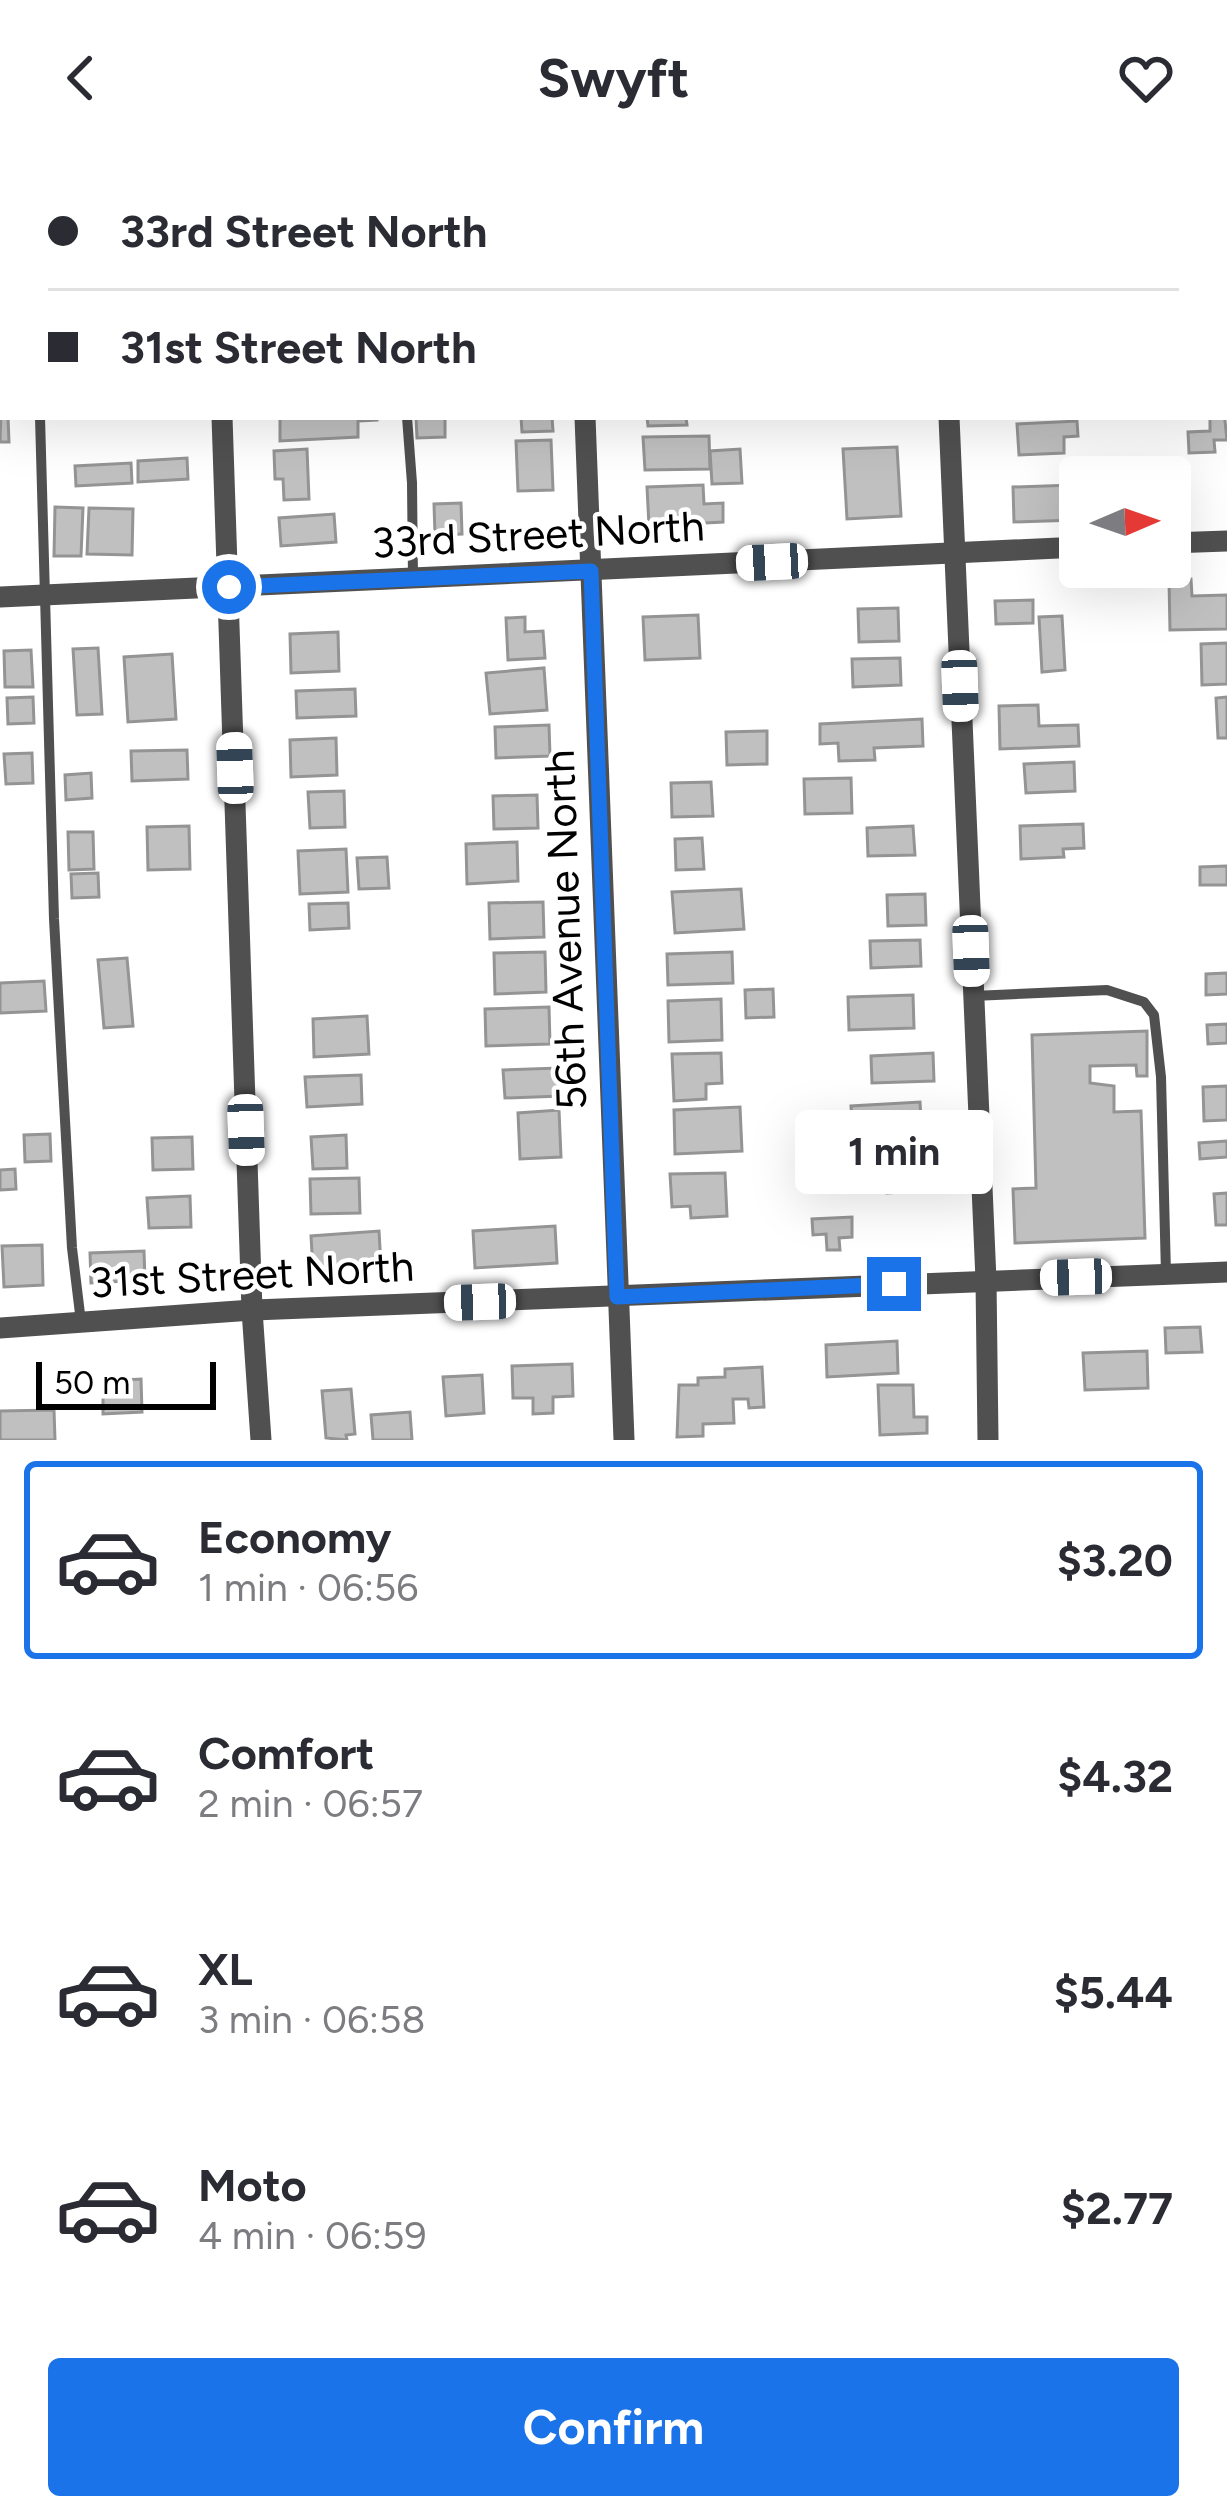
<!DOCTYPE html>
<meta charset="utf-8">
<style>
body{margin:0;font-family:Figtree,sans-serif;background:#f7f7f7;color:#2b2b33;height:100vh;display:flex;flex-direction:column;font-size:45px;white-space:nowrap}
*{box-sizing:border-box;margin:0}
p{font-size:39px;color:#7c7c81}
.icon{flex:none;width:66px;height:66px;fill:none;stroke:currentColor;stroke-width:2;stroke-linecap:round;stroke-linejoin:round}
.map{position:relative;height:1284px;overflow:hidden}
.sheet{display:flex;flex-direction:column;background:#fff;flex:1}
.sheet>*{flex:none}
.hud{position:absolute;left:0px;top:0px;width:1227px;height:264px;box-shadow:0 12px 48px #0002;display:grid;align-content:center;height:264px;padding:0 48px;background:#fff}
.needle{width:78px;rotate:88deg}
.buttons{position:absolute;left:1059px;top:300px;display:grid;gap:24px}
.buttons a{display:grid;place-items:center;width:132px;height:132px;border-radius:12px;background:#fff;box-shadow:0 12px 48px #0002;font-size:60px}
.scale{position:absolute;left:36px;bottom:30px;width:180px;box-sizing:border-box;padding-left:12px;border:6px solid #000;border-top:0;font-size:33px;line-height:42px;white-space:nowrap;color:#000;-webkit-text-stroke:9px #fff;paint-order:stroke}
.end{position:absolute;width:54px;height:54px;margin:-27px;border:15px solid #1a73e8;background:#fff;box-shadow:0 0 0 6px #fff}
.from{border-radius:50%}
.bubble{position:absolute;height:84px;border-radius:12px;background:#fff;box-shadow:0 12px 48px #0002;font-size:39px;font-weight:700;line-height:84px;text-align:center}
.car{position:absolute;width:36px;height:72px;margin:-36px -18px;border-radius:15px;box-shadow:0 0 9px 3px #0007;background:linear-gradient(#fff 24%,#345 0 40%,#fff 0 76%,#345 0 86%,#fff 0)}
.hud b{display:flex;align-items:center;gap:42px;height:114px;font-size:45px}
.hud b+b{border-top:3px solid #e1e1e2}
.hud i{width:30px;height:30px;background:#2b2b33}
ul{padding:21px 0 0;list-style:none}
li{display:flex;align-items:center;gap:36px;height:198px;margin:0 24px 18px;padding:0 24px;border:6px solid transparent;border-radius:12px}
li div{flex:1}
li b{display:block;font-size:45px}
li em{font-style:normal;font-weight:700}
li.selected{border-color:#1a73e8}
li>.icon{width:108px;height:108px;stroke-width:1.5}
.action{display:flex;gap:24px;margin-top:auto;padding:24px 48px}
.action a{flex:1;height:138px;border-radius:12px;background:#1a73e8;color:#fff;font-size:48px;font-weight:700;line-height:138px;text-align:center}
header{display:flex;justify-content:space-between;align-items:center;height:156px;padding:0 48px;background:#fff;font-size:54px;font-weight:700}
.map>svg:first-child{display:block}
.building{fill:#c0c0c0;stroke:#949494;stroke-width:3}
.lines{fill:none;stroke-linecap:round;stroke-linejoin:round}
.lane{stroke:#505050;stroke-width:10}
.street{stroke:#505050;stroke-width:21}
.route{stroke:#1a73e8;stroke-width:15}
.labels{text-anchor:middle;stroke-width:9;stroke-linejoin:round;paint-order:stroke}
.street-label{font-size:42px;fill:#000;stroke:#fff}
</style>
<header><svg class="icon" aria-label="back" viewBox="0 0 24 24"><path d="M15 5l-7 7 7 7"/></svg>Swyft<svg class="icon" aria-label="heart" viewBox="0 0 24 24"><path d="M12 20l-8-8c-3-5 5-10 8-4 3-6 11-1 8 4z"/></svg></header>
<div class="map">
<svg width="1227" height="1284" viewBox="0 0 1227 1284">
<rect width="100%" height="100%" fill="#fff"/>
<g class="building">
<rect x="49" y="0" width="100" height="3"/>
<polygon points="414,0 477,0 477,3 415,3"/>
<rect x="1000" y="0" width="63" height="3"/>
<polygon points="3,193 3,261 8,261 9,286 0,286"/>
<polygon points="1224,197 1227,197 1224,245"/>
<polygon points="1224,255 1227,284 1214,284 1215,296 1189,297 1188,276 1210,275 1210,261 1224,261"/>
<polygon points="280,261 377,261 377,264 358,265 358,281 280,285"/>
<polygon points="416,261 445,261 445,281 417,282"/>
<polygon points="521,261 552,261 553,275 522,276"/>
<polygon points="647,261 686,261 687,269 648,270"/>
<polygon points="1077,265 1078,280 1064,281 1064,297 1019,299 1017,268"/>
<polygon points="709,280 710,313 645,314 643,281"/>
<polygon points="551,284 553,334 518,335 516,285"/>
<polygon points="897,291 901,360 847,363 843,293"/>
<polygon points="307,293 309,343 284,344 283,323 275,323 274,295"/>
<polygon points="740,293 742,327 712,328 710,295"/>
<polygon points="187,302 188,323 138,326 138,305"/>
<polygon points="131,307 132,327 76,330 75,310"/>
<polygon points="703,329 704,348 723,347 723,366 649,370 647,331"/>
<polygon points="1074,329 1076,364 1014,366 1013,331"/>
<polygon points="461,347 462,378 435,379 434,348"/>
<polygon points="55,351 83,352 81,400 54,400"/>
<polygon points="89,352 133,353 132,399 87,398"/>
<polygon points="334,358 336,386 281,390 279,362"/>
<polygon points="1191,423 1192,440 1227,439 1227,473 1170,474 1169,424"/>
<polygon points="1033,444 1033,467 996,468 995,445"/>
<polygon points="898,452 899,485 859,486 858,453"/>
<polygon points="698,459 700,502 645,504 643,461"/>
<polygon points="1062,460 1065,514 1042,516 1039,461"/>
<polygon points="525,461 525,476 543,475 545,502 508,504 506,462"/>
<polygon points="338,476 339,515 291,517 290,478"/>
<polygon points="1227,487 1227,528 1202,529 1201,488"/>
<polygon points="98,492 102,558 77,559 73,493"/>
<polygon points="31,494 33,531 5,531 4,495"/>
<polygon points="172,498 176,563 128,566 124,501"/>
<polygon points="900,502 901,529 853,531 852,503"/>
<polygon points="544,512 547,554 490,558 486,517"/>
<polygon points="355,533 356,560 297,562 296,535"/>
<polygon points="33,541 34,567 8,568 7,542"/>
<polygon points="1227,541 1227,582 1218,582 1216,542"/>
<polygon points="1038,549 1039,570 1078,569 1079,590 1000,593 999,550"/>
<polygon points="922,563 923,590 874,592 875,604 839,605 838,587 820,588 820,568"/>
<polygon points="549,569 550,600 496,602 495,571"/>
<polygon points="767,575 767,608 727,609 726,576"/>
<polygon points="336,582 337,619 291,621 290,584"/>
<polygon points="187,594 188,623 132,625 131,595"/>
<polygon points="32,597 33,627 6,628 4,598"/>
<polygon points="1074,606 1075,635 1026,637 1024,608"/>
<polygon points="91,617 92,642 66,644 65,619"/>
<polygon points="851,622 852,657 805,658 804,623"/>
<polygon points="711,626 713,660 672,661 671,627"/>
<polygon points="344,635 345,671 310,672 308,636"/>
<polygon points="537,639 538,672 494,673 493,640"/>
<polygon points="1083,668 1084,692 1063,693 1064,701 1021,703 1020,670"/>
<polygon points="189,670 190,713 148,714 147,671"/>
<polygon points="913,670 915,699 868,700 867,672"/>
<polygon points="68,676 93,676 94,713 69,714"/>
<polygon points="702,682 704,713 676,714 675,683"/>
<polygon points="517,686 518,725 467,728 466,688"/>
<polygon points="346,693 348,736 300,738 298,695"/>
<polygon points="387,701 389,732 359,733 357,702"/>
<polygon points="1227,710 1227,729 1200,729 1200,711"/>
<polygon points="98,717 99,741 72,742 71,718"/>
<polygon points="741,733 744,773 675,777 672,736"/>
<polygon points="925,738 926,769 888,770 887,739"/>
<polygon points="543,746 544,781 490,783 489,747"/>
<polygon points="348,747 349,772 310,774 309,748"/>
<polygon points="920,784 921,810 871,812 870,785"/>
<polygon points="545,796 546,836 495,838 494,797"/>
<polygon points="732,796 733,827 668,829 667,798"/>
<polygon points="127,802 133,870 104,872 98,804"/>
<polygon points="1227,817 1227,838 1206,839 1206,818"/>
<polygon points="44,825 46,855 0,857 0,827"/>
<polygon points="773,833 774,861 746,862 745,834"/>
<polygon points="913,839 914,872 849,874 848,841"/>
<polygon points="721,843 722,884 669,886 668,845"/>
<polygon points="549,851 550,888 486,890 485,853"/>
<polygon points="367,860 369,898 314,901 313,863"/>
<polygon points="1227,868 1227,887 1208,888 1207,869"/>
<polygon points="1147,875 1147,920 1137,920 1136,909 1090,910 1090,927 1114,930 1114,956 1141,955 1145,1082 1015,1087 1013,1033 1036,1032 1032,879"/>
<polygon points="721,897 722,927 706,928 706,943 674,945 672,898"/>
<polygon points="933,897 934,925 872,927 871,900"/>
<polygon points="559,912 561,940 505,942 503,914"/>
<polygon points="361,919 362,948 307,951 305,921"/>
<polygon points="1227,930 1227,964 1204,965 1203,931"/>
<polygon points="920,946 922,982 853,985 851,950"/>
<polygon points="740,951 742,995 675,998 674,954"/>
<polygon points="559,954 561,1001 520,1003 518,957"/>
<polygon points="50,978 51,1005 25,1006 24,979"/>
<polygon points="346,979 347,1012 313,1013 311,981"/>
<polygon points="192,981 193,1013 153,1014 152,982"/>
<polygon points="1227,985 1227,1001 1200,1003 1199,987"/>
<polygon points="831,997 832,1022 805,1023 804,999"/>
<polygon points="936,999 938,1034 887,1037 885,1001"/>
<polygon points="15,1013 16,1033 0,1034 0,1014"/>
<polygon points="725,1017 727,1060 691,1062 690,1050 672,1051 670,1018"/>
<polygon points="359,1022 360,1057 311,1058 310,1023"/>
<polygon points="1227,1037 1227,1069 1216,1069 1214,1038"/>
<polygon points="190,1040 191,1071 149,1072 147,1042"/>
<polygon points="852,1061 852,1081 839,1082 840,1094 827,1094 826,1078 813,1079 812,1063"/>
<polygon points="555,1070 557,1107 475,1112 473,1075"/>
<polygon points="379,1075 381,1109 313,1114 311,1080"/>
<polygon points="42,1089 43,1129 4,1131 2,1090"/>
<polygon points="144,1095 145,1124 91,1127 90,1097"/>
<polygon points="1200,1171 1202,1196 1166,1197 1165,1172"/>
<polygon points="897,1185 898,1217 827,1221 826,1189"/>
<polygon points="1147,1195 1148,1232 1085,1234 1083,1197"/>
<polygon points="572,1208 573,1240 553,1241 553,1257 533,1258 533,1242 513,1242 512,1210"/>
<polygon points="762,1211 764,1251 749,1252 748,1243 733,1243 734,1267 703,1268 703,1280 677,1281 679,1229 698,1229 698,1222 725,1221 725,1213"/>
<polygon points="482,1219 484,1257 446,1260 443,1221"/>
<polygon points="141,1223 142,1256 103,1258 103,1225"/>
<polygon points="878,1229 913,1229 914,1261 927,1261 927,1277 880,1279"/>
<polygon points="351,1233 355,1278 346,1279 347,1284 326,1282 322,1235"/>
<polygon points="54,1254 55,1284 0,1284 0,1255"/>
<polygon points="410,1256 412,1284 373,1284 371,1259"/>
</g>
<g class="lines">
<g class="lane">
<polyline points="32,0 32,3"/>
<polyline points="396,0 396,3"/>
<polyline points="0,22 3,22"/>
<polyline points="0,91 3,91"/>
<polyline points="40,261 54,763 72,1092 81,1166"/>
<polyline points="407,261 412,327 413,423"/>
<polyline points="973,840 1107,834 1144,846 1154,859 1161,921 1166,1118"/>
</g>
<g class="street">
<polyline points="212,0 212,3"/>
<polyline points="574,0 574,3"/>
<polyline points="940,0 941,3"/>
<polyline points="222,261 252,1154 261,1284"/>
<polyline points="585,261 624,1284"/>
<polyline points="949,261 986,1124 988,1284"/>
<polyline points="1170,387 1227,385"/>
<polyline points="0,441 1080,391"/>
<polyline points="0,1172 252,1154 1227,1116"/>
</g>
</g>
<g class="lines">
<polyline class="route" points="229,431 591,415 617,1141 894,1128"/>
</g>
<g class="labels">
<g class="street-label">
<text transform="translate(538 378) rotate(-3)" y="15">33rd Street North</text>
<text transform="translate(565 774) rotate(-92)" y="15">56th Avenue North</text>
<text transform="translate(252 1118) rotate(-3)" y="15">31st Street North</text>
</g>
</g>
</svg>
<div class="buttons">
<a><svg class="needle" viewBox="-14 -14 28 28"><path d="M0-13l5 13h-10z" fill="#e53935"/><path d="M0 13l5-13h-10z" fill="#7c7c81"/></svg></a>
</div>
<div class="scale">50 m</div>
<i class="end from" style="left:229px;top:431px"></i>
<i class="end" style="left:894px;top:1128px"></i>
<div class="bubble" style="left:795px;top:954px;width:198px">1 min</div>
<i class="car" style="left:772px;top:406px;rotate:267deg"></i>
<i class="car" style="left:960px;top:530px;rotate:178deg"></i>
<i class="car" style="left:235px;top:612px;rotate:358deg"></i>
<i class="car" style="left:971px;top:795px;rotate:178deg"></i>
<i class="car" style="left:246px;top:974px;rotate:178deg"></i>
<i class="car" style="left:1076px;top:1121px;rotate:268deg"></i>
<i class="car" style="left:480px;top:1146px;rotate:268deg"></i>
<div class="hud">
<b><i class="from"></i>33rd Street North</b>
<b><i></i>31st Street North</b>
</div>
</div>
<section class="sheet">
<ul>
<li class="selected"><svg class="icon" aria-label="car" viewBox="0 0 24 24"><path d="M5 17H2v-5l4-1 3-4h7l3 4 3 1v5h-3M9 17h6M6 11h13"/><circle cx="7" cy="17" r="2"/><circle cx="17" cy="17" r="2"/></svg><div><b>Economy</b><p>1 min · 06:56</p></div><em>$3.20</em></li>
<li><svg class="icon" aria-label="car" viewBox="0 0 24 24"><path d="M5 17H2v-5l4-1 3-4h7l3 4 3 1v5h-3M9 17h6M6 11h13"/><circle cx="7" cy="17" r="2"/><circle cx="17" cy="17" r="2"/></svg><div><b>Comfort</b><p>2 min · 06:57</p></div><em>$4.32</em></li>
<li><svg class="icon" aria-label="car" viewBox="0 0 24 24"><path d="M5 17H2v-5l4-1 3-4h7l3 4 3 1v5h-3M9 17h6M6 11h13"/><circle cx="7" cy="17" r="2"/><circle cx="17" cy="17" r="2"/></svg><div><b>XL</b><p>3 min · 06:58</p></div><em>$5.44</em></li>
<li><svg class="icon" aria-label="car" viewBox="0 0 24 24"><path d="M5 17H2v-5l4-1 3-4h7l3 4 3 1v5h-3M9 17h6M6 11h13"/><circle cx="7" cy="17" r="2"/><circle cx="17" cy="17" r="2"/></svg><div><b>Moto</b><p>4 min · 06:59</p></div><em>$2.77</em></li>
</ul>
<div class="action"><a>Confirm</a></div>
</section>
